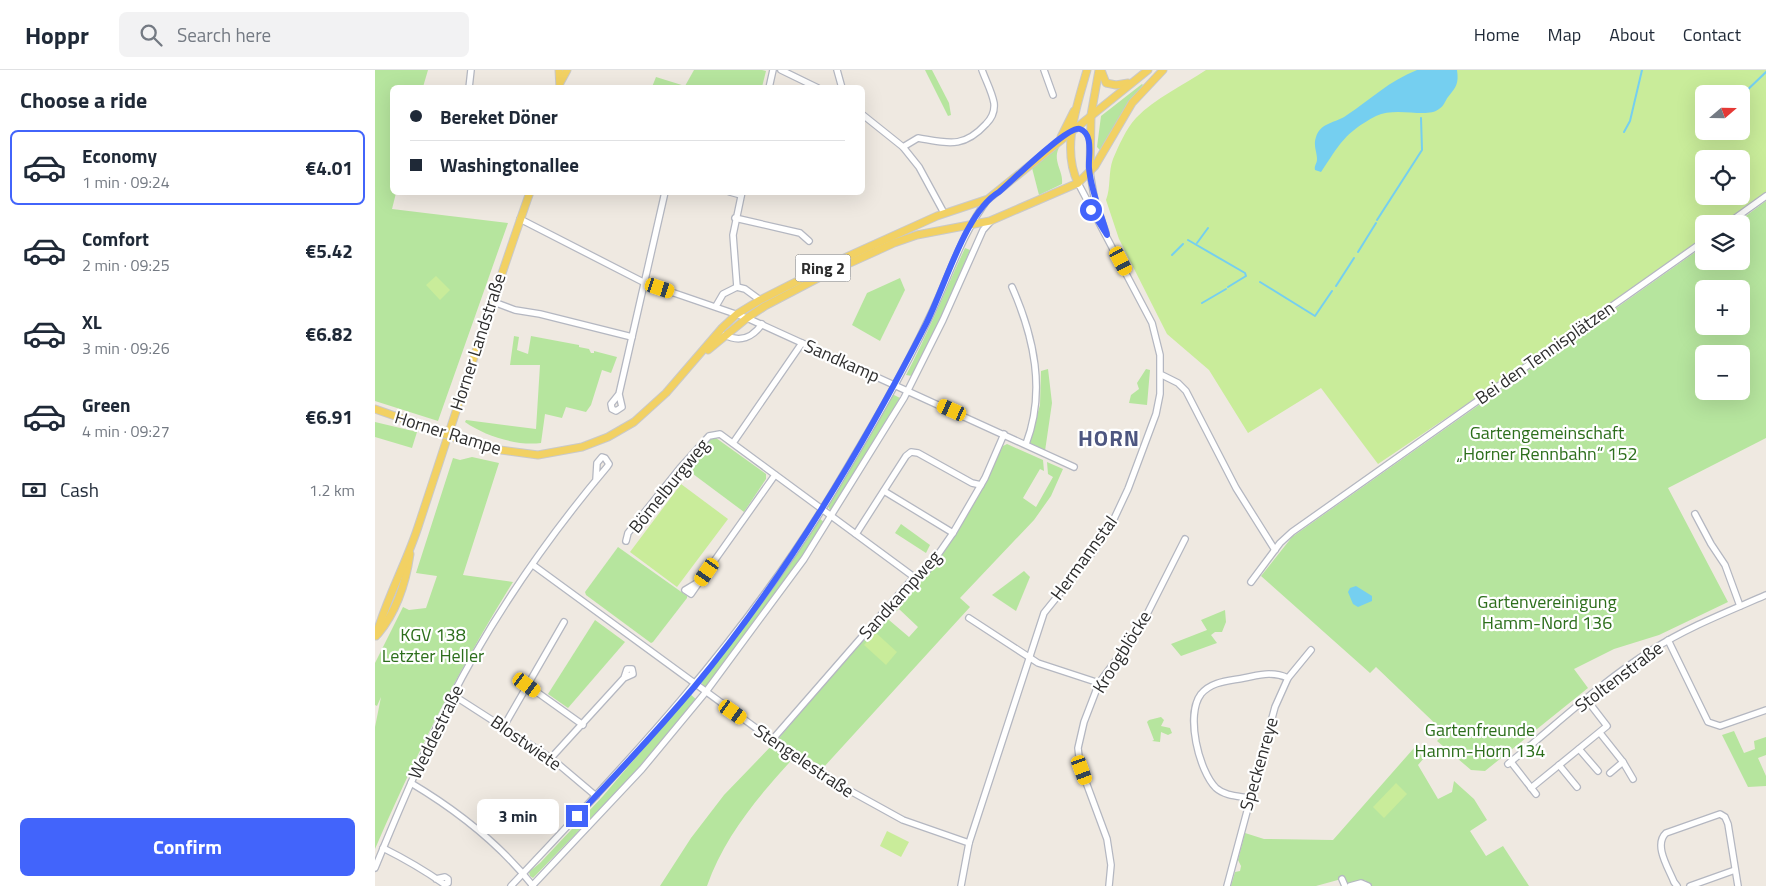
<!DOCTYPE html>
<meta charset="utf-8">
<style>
body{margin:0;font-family:"Titillium Web",sans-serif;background:#f2f2f3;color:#1f2937;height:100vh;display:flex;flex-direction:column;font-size:19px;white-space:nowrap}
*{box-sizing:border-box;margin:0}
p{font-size:16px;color:#747a83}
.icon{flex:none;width:28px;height:28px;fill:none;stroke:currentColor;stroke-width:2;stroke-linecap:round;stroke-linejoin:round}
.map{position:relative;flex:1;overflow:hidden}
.side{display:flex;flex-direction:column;background:#fff;width:375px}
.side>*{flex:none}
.top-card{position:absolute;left:15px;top:15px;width:475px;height:110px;border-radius:8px;box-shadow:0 5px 20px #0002;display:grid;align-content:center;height:110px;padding:0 20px;background:#fff}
.needle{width:32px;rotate:70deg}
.buttons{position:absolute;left:1320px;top:15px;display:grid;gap:10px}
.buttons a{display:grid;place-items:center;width:55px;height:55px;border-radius:8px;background:#fff;box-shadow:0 5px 20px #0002;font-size:25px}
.end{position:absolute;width:22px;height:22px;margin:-11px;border:6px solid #4264fb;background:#fff;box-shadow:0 0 0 2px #fff}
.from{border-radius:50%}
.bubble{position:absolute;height:35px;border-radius:8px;background:#fff;box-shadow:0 5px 20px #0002;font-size:16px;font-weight:700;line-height:35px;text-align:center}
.car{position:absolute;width:15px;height:30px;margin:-15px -8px;border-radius:6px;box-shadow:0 0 4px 1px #0007;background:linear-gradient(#f5c518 24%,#345 0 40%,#f5c518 0 76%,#345 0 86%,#f5c518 0)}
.top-card b{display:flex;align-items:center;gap:18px;height:48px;font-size:19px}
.top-card b+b{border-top:1px solid #e0e1e3}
.top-card i{width:12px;height:12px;background:#1f2937}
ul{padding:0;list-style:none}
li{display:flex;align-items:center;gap:15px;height:75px;margin:0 10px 8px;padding:0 10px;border:2px solid transparent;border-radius:8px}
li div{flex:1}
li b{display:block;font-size:19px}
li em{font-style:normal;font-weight:700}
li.active{border-color:#4264fb}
li>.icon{width:45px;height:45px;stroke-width:1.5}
h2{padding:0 20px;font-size:22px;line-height:60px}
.pay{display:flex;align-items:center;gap:12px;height:55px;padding:0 20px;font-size:19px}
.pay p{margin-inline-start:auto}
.primary-button{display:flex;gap:10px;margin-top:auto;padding:10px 20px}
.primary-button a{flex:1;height:58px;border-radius:8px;background:#4264fb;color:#fff;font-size:20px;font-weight:700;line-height:58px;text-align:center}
header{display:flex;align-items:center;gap:30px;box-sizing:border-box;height:70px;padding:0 25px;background:#fff;border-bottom:1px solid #e0e1e3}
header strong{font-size:24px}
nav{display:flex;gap:28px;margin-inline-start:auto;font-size:18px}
.search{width:350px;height:45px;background:#f2f2f3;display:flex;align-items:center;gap:12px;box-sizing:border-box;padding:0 18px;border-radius:8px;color:#747a83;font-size:19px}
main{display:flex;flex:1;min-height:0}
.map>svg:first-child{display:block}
.green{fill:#b6e59e;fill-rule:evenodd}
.pitch{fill:#c9ec9a;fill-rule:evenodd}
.water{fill:#75cff0}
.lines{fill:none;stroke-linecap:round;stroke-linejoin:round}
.stream{stroke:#75cff0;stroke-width:2}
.minor-casing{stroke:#b4b7c1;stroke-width:8}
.major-casing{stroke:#c9c9c9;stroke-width:9}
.minor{stroke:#fff;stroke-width:5.5}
.major{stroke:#f2d163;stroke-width:7}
.major-bridge-casing{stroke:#c9c9c9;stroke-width:9;stroke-linecap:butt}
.major-bridge{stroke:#f2d163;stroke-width:7}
.route{stroke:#4264fb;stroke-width:6}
.labels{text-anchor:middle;stroke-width:4.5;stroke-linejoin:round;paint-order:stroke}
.shield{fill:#fff;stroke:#6d6d6d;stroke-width:1}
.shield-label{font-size:16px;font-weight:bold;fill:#2e2e2e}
.street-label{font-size:18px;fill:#2e2e2e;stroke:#fff}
.park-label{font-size:18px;fill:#2c6e1b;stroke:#fff}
.district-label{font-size:22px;font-weight:bold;letter-spacing:1px;fill:#4d5680;stroke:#fff}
</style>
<header>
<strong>Hoppr</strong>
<div class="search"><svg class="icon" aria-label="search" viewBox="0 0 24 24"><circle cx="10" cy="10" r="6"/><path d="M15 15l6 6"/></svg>Search here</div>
<nav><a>Home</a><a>Map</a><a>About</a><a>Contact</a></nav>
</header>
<main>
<section class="side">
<h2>Choose a ride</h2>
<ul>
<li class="active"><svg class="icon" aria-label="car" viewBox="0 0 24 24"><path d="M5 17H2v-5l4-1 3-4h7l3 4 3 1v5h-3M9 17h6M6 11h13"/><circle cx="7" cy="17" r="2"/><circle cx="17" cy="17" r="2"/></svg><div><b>Economy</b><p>1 min · 09:24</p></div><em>€4.01</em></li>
<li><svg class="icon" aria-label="car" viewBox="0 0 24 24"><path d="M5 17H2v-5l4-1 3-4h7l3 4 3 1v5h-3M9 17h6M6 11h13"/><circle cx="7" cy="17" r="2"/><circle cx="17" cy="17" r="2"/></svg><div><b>Comfort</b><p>2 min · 09:25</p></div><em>€5.42</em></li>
<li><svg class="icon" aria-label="car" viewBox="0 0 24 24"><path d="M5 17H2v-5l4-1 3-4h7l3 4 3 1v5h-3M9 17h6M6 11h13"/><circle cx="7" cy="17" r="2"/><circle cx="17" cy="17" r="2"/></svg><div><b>XL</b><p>3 min · 09:26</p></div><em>€6.82</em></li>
<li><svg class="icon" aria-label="car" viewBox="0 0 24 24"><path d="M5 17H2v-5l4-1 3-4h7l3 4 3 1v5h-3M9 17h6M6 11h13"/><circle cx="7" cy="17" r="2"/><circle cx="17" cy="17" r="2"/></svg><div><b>Green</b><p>4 min · 09:27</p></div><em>€6.91</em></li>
</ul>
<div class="pay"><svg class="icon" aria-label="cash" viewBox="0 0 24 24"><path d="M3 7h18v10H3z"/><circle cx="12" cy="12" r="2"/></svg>Cash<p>1.2 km</p></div>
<div class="primary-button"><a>Confirm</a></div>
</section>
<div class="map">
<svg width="1391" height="816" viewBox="0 0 1391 816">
<rect width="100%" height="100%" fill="#efe9e1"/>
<g class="green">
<polygon points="0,0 53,0 48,17 18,18 18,122 21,123 17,139 133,153 63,351 0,331"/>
<polygon points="319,0 387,0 391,1 387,17 277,17 281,7 310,16"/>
<polygon points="550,0 557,0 574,33 576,45 573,46"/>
<polygon points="767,14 768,15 742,51 725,80 722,77 726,46"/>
<path d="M685,76C676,90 689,101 687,114L664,125L657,98Z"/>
<path d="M1391,131V368L1293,418L1353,532L1284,565L1239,579L1199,599L1213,618L1110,701L1096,700L1062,671L1070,663L1001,597L995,603L886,506L917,467L1329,176V191H1366V154H1360ZM1329,219H1366V256H1329ZM1329,284H1366V321H1329Z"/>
<path d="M590,178L595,180L565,251L537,306L531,305C553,264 570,221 590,178Z"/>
<polygon points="525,208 530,220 505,271 477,255 492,223"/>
<path d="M139,266L144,267L142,280L153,284L156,266L204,275V277L214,279L216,283H219V281L242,287L236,303L227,300L216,335L211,342L191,337L187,348L170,344L166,373C141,376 110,366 90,352L91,350L161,359L165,295H135Z"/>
<polygon points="673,299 677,333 670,381 654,373 665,335 666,301"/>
<polygon points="771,299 775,300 772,335 754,333 756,325 764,319 762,313"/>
<polygon points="517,324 525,328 458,439 455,440 452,435"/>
<polygon points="0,352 42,362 37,378 0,367"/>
<polygon points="337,368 341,368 391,404 391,409 369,442 310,398"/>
<path d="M632,374L668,390L669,401L665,399L648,428L661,437L678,407L673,404L672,392L688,399L676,426L659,450L585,528L595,537L448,698L424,682C387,722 350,764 332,816H285L316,768L349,725L404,668L511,541L517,546L514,550L534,567L543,557L524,539L519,543L514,538L536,513L549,509L567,484L594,441L628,376Z"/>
<path d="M97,387L124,393L88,505L138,512C85,597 40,686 0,779V657L6,627L2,636L0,635V593L28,537L34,540L51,538L62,506L41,503L78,388L85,390Z"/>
<polygon points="444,448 450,453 428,488 332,616 329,616 326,612"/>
<polygon points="526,454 555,475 551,483 520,463"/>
<polygon points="243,477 312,526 312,528 278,572 276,573 211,525 210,522"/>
<polygon points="649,501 655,507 641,541 617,525"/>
<polygon points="850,540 851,552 847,562 840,562 836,565 842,573 806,586 796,574 832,560 826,550"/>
<polygon points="220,550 250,572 193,638 173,624"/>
<polygon points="315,624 322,630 251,712 158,808 155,806 154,802 165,793 228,726"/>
<polygon points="786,647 789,650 786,656 795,658 797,663 793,665 786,662 785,672 777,671 779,670 772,652 774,650"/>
<polygon points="1359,661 1369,683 1380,679 1379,671 1391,667 1391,685 1383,688 1391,706 1391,716 1373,717 1347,665"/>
<polygon points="1039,678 1049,688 1043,695 1063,729 1077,722 1079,711 1099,729 1112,750 1095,761 1111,786 1128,776 1154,816 995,816 990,810 973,815 970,808 941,816 856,816 860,802 865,801 866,796 863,790 870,763 889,769 958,770"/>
</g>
<g class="pitch">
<path d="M831,0H1391V122L1347,154H1329V167L1156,291L1003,394L946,318L873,363L834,300L792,264L744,169L731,130C736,117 733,102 738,89C744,75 751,59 761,48C780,28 809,15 831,0ZM1329,24H1366V61H1329ZM1329,89H1366V126H1329Z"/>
<polygon points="61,206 75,220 65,230 51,215"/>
<polygon points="306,414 353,449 302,517 255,482"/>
<polygon points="500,562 522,582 511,595 489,575"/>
<polygon points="1021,713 1032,724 1009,748 998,737"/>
<polygon points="512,761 534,772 526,787 505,776"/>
</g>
<g class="water">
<path d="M1042,0H1082C1084,14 1081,17 1073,27C1070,31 1069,36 1064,39C1052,49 1022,36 1001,46C969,63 965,74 946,102L940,100C939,95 942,94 942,89C942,82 938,75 941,67C946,52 961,53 972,45C996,29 1014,11 1042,0Z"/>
<polygon points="981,516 997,526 997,531 983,537 978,534 973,522 975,518"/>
</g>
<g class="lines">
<g class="stream">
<polyline points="1366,26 1391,2"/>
<polyline points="1249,62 1255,51 1267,0"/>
<polyline points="1002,150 1047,80 1046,48"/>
<polyline points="813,170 870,203 871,206 853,217"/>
<polyline points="822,173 833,158"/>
<polyline points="983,182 1001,153"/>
<polyline points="797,185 808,174"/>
<polyline points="885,212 940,246 957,221"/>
<polyline points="961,216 979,188"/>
<polyline points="827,233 851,219"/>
</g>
<defs>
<g id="minor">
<polyline points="406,0 443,18"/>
<polyline points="462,0 467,18"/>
<polyline points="669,0 678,25"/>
<polyline points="94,18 96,0"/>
<polyline points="394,18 398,0"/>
<polyline points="488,45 528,77 544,97 569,143"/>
<path d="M528,77L543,68C573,73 588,79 611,54C617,48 620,42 619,33C617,22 611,11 607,0"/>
<polyline points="715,103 720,132 731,163"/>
<polyline points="355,122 366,125"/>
<polyline points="360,148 425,163 434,171"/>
<polyline points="145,149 270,213 372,248 699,397"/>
<polyline points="1352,154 1391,126"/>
<polyline points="362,217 358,165 367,122"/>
<path d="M637,217C659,267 671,321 651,374"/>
<polyline points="116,231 140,240 165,244 257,267"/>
<polyline points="341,236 348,224 362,217 370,219 385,230"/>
<path d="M350,265C365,273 378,267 387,254"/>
<polyline points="787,305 803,313 811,321 861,418 900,480"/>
<polyline points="244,324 247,337 241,341 237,339 236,334 244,324 290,122"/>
<polyline points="358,373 427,273"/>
<polyline points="509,421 578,463"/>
<polyline points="1320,444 1336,474 1350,495 1365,536"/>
<polyline points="481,464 531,386 536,382 543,383 597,413 606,415"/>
<polyline points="251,471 253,463 305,398 334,366 345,364 539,507"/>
<polyline points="158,495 441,702 528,750 594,773"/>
<polyline points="325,511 316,524 310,520 325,511 400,405"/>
<polyline points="876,512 905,473 917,462 1329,171"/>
<polyline points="594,548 663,593 724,613"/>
<polyline points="1293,570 1333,652 1345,656 1391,640"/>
<polyline points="152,615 208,655"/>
<polyline points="78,625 176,688 221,726"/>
<polyline points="129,656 189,552"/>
<polyline points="1225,663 1248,692 1235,703"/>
<polyline points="397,670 533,514 539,507 551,502 578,463 610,408 629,364"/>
<polyline points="1204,679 1223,701"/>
<polyline points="176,688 249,608 258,604 257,599 252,599 249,608"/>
<polyline points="1136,692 1161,724"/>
<polyline points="1248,692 1258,709"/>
<path d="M1133,694C1180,656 1226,612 1277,580C1313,557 1352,542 1391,525"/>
<polyline points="1184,695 1202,717"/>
<path d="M36,713C83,741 124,773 158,816"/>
<polyline points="1156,718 1232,656 1212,630"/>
<path d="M874,728C863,726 850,726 841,718C824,701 810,645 826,624C837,611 854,611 869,608C885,605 897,601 913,608"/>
<path d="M8,778C30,789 49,800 69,814L73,813V809L70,807L61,809"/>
<path d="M0,798C30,725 61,652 100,584C138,518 183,455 232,397L234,394L230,388L227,387L222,393L221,410"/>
<polyline points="967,809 970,816"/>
<path d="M136,816C254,692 370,568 459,420C493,363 527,306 555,246C574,207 587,163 613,129"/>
<polyline points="157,816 267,699 330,623 429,489 529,328 568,250 608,160 616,151"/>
<polyline points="586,816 594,773 669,543 719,481 738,451 753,419 781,344 785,324 785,285 777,253 703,113"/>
<polyline points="734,816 736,795 732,769 705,696 703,678 709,652 724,613 765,558 810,469"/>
<polyline points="852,816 900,637 913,608 936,580"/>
<polyline points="975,816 986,813 993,816"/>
<path d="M1302,816L1299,812C1294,799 1278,775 1291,763L1345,744L1350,747L1353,754L1363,816"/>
<polyline points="1315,816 1360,800"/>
</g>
<g id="major">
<polyline points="184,0 185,18"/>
<polyline points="726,0 731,13 741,15 753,13"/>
<polyline points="186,11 192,0"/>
<polyline points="686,67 699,41"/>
<polyline points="715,103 716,45 724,0"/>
<path d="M703,113C686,78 702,36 712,0"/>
<polyline points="333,280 372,248 390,236 453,203 519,173 542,165 615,151 703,113 720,96 757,33 788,0"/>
<polyline points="0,339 57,359"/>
<polyline points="85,370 118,379 163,385 207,377 233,367 259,352 291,323 347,258 362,244 385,230 456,194 562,146 613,129 773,0"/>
<path d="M3,564C21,542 31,512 35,484"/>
<path d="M1,566C11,529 31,494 43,457C80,345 116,233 155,122"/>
</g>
</defs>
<use href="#minor" class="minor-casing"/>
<use href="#major" class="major-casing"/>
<use href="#minor" class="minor"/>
<use href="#major" class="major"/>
<defs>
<polyline id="major-bridge" points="57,359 85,370"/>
</defs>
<use href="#major-bridge" class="major-bridge-casing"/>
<use href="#major-bridge" class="major-bridge"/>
</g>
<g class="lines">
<path class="route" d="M202,746C242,704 282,661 320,616C411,506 486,381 551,254C570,217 590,142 624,122C636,112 693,55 705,59C719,64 713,87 714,98C716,122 726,142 732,165L716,140"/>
</g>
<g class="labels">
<rect class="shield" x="420.5" y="184.5" width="55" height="27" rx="4"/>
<g class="shield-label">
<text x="448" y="204">Ring 2</text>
</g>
<g class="street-label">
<text transform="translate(103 272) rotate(-72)" y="6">Horner Landstraße</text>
<text transform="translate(1170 283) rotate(-35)" y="6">Bei den Tennisplätzen</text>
<text transform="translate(467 291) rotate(24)" y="6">Sandkamp</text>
<text transform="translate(73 363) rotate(17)" y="6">Horner Rampe</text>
<text transform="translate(294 416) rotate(-51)" y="6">Bömelburgweg</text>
<text transform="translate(709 488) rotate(-54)" y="6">Hermannstal</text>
<text transform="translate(525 525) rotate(-48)" y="6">Sandkampweg</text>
<text transform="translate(747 582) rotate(-58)" y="6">Kroogblöcke</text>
<text transform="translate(1244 607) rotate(-37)" y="6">Stoltenstraße</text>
<text transform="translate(61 662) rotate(-64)" y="6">Weddestraße</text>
<text transform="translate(151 673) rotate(35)" y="6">Blostwiete</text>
<text transform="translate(429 691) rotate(34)" y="6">Stengelestraße</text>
<text transform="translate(884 694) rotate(-74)" y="6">Speckenreye</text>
</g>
<g class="park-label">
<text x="1172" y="369">Gartengemeinschaft<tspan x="1172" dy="21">„Horner Rennbahn“ 152</tspan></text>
<text x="1172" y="538">Gartenvereinigung<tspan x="1172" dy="21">Hamm-Nord 136</tspan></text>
<text x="58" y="571">KGV 138<tspan x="58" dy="21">Letzter Heller</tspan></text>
<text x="1105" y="666">Gartenfreunde<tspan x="1105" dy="21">Hamm-Horn 134</tspan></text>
</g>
<g class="district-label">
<text x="734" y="376">HORN</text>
</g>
</g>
</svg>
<div class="buttons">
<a><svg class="needle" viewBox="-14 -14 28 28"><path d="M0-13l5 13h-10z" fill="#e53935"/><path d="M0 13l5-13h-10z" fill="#747a83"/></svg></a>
<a><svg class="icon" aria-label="locate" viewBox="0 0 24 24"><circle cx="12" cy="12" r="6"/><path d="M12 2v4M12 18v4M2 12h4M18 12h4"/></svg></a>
<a><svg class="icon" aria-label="layers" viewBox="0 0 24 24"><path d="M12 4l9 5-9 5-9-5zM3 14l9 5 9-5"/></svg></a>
<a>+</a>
<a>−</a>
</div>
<i class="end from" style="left:716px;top:140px"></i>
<i class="end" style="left:202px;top:746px"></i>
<div class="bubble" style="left:102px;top:729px;width:82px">3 min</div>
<i class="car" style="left:746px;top:191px;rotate:152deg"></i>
<i class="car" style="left:285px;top:218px;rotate:108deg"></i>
<i class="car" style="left:577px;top:340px;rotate:294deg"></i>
<i class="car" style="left:332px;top:502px;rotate:215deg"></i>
<i class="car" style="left:152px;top:615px;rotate:126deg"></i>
<i class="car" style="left:358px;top:642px;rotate:125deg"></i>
<i class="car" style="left:707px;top:700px;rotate:160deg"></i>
<div class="top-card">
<b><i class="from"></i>Bereket Döner</b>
<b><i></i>Washingtonallee</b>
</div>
</div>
</main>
